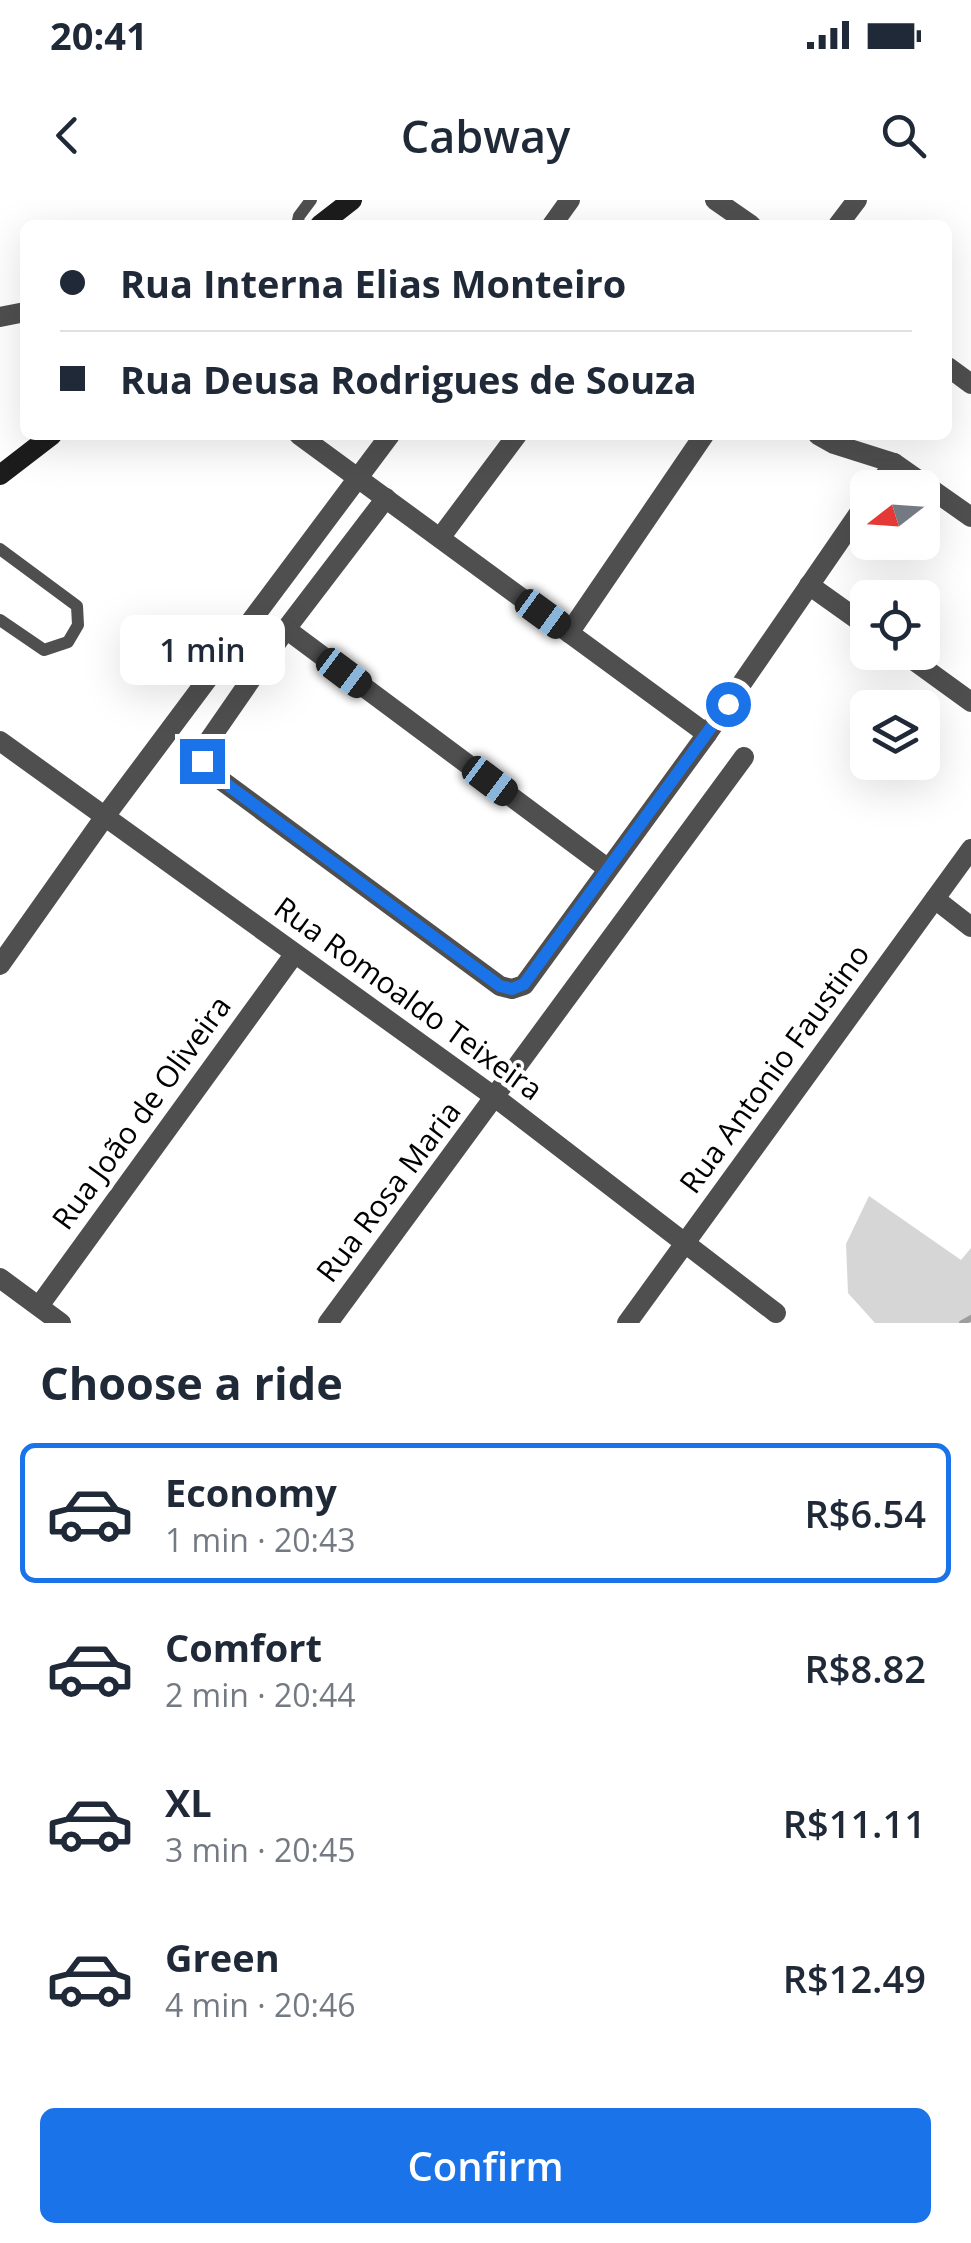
<!DOCTYPE html>
<meta charset="utf-8">
<style>
body{margin:0;font-family:"Open Sans",sans-serif;background:#f2f2f3;color:#1f2937;height:100vh;display:flex;flex-direction:column;font-size:38px;white-space:nowrap}
*{box-sizing:border-box;margin:0}
p{font-size:32px;color:#747a83}
.icon{flex:none;width:55px;height:55px;fill:none;stroke:currentColor;stroke-width:2;stroke-linecap:round;stroke-linejoin:round}
.map{position:relative;height:1123px;overflow:hidden}
.drawer{display:flex;flex-direction:column;background:#fff;flex:1}
.drawer>*{flex:none}
.guide{position:absolute;left:20px;top:20px;width:932px;height:220px;border-radius:15px;box-shadow:0 10px 40px #0002;display:grid;align-content:center;height:220px;padding:0 40px;background:#fff}
.needle{width:65px;rotate:253deg}
.buttons{position:absolute;left:850px;top:270px;display:grid;gap:20px}
.buttons a{display:grid;place-items:center;width:90px;height:90px;border-radius:15px;background:#fff;box-shadow:0 10px 40px #0002;font-size:50px}
.end{position:absolute;width:45px;height:45px;margin:-22px;border:12px solid #1a73e8;background:#fff;box-shadow:0 0 0 5px #fff}
.from{border-radius:50%}
.bubble{position:absolute;height:70px;border-radius:15px;background:#fff;box-shadow:0 10px 40px #0002;font-size:32px;font-weight:600;line-height:70px;text-align:center}
.car{position:absolute;width:30px;height:60px;margin:-30px -15px;border-radius:12px;box-shadow:0 0 8px 2px #0007;background:linear-gradient(#222 24%,#8ab4d8 0 40%,#222 0 76%,#8ab4d8 0 86%,#222 0)}
.guide b{display:flex;align-items:center;gap:35px;height:95px;font-size:38px}
.guide b+b{border-top:2px solid #e0e1e3}
.guide i{width:25px;height:25px;background:#1f2937}
ul{padding:0;list-style:none}
li{display:flex;align-items:center;gap:30px;height:140px;margin:0 20px 15px;padding:0 20px;border:5px solid transparent;border-radius:15px}
li div{flex:1}
li b{display:block;font-size:38px}
li em{font-style:normal;font-weight:600}
li.selected{border-color:#1a73e8}
li>.icon{width:90px;height:90px;stroke-width:1.5}
h2{padding:0 40px;font-size:45px;line-height:120px}
.action{display:flex;gap:20px;margin-top:auto;padding:20px 40px}
.action a{flex:1;height:115px;border-radius:15px;background:#1a73e8;color:#fff;font-size:40px;font-weight:600;line-height:115px;text-align:center}
.status{display:flex;justify-content:space-between;align-items:center;height:70px;padding:0 50px;background:#fff;direction:ltr}
.status svg{height:28px;fill:currentColor}
header{display:flex;justify-content:space-between;align-items:center;height:130px;padding:0 40px;background:#fff;font-size:45px;font-weight:600}
.map>svg:first-child{display:block}
.green{fill:#d6d6d6}
.lines{fill:none;stroke-linecap:round;stroke-linejoin:round}
.stream{stroke:#9d9d9d;stroke-width:6}
.service{stroke:#4f4f4f;stroke-width:12}
.minor{stroke:#4f4f4f;stroke-width:20}
.secondary{stroke:#1c1c1c;stroke-width:20}
.route{stroke:#1a73e8;stroke-width:12}
.labels{text-anchor:middle;stroke-width:9;stroke-linejoin:round;paint-order:stroke}
.street-label{font-size:30px;fill:#000;stroke:#fff}
</style>
<div class="status"><b>20:41</b><svg viewBox="0 0 49 12"><path d="M0 12V9h3v3zM5 12V6h3v6zM10 12V3h3v9zM15 12V0h3v12zM26 1h20v11H26zM47 4h2v5h-2z"/></svg></div>
<header><svg class="icon" aria-label="back" viewBox="0 0 24 24"><path d="M15 5l-7 7 7 7"/></svg>Cabway<svg class="icon" aria-label="search" viewBox="0 0 24 24"><circle cx="10" cy="10" r="6"/><path d="M15 15l6 6"/></svg></header>
<div class="map">
<svg width="971" height="1123" viewBox="0 0 971 1123">
<rect width="100%" height="100%" fill="#fff"/>
<polygon class="green" points="869,996 961,1060 971,1048 971,1123 875,1123 848,1093 846,1044"/>
<g class="lines">
<polyline class="stream" points="962,1123 971,1118"/>
<g class="service">
<polyline points="297,25 299,16 311,0"/>
<polyline points="0,349 77,406 78,425 68,442 44,450 0,420"/>
</g>
<g class="minor">
<polyline points="715,0 751,25"/>
<polyline points="552,25 570,0"/>
<polyline points="838,25 857,0"/>
<polyline points="0,117 25,112"/>
<polyline points="948,167 971,184"/>
<polyline points="299,235 707,534"/>
<polyline points="818,235 834,244 894,263 971,317"/>
<polyline points="876,288 894,263"/>
<polyline points="386,298 286,429 203,549 202,561 210,572 500,786 512,789 524,785 707,534 868,300"/>
<polyline points="440,338 517,235"/>
<polyline points="809,385 868,427"/>
<polyline points="286,429 607,668"/>
<polyline points="569,433 704,235"/>
<polyline points="902,452 971,502"/>
<polyline points="0,541 496,898 776,1113"/>
<polyline points="935,699 971,727"/>
<polyline points="0,765 106,615 390,235"/>
<polyline points="0,1078 61,1123"/>
<polyline points="39,1106 293,756"/>
<polyline points="328,1123 744,557"/>
<polyline points="627,1123 971,649"/>
</g>
<g class="secondary">
<polyline points="320,25 352,0"/>
<polyline points="0,275 52,235"/>
</g>
</g>
<g class="lines">
<polyline class="route" points="202,561 210,572 500,786 512,789 524,784 728,504"/>
</g>
<g class="labels">
<g class="street-label">
<text transform="translate(408 799) rotate(36)" y="10">Rua Romoaldo Teixeira</text>
<text transform="translate(775 869) rotate(-54)" y="10">Rua Antonio Faustino</text>
<text transform="translate(142 913) rotate(-54)" y="10">Rua João de Oliveira</text>
<text transform="translate(389 992) rotate(-53)" y="10">Rua Rosa Maria</text>
</g>
</g>
</svg>
<div class="buttons">
<a><svg class="needle" viewBox="-14 -14 28 28"><path d="M0-13l5 13h-10z" fill="#e53935"/><path d="M0 13l5-13h-10z" fill="#747a83"/></svg></a>
<a><svg class="icon" aria-label="locate" viewBox="0 0 24 24"><circle cx="12" cy="12" r="6"/><path d="M12 2v4M12 18v4M2 12h4M18 12h4"/></svg></a>
<a><svg class="icon" aria-label="layers" viewBox="0 0 24 24"><path d="M12 4l9 5-9 5-9-5zM3 14l9 5 9-5"/></svg></a>
</div>
<i class="end from" style="left:728px;top:504px"></i>
<i class="end" style="left:202px;top:561px"></i>
<div class="bubble" style="left:120px;top:415px;width:165px">1 min</div>
<i class="car" style="left:543px;top:414px;rotate:126deg"></i>
<i class="car" style="left:344px;top:473px;rotate:127deg"></i>
<i class="car" style="left:490px;top:581px;rotate:127deg"></i>
<div class="guide">
<b><i class="from"></i>Rua Interna Elias Monteiro</b>
<b><i></i>Rua Deusa Rodrigues de Souza</b>
</div>
</div>
<section class="drawer">
<h2>Choose a ride</h2>
<ul>
<li class="selected"><svg class="icon" aria-label="car" viewBox="0 0 24 24"><path d="M5 17H2v-5l4-1 3-4h7l3 4 3 1v5h-3M9 17h6M6 11h13"/><circle cx="7" cy="17" r="2"/><circle cx="17" cy="17" r="2"/></svg><div><b>Economy</b><p>1 min · 20:43</p></div><em>R$6.54</em></li>
<li><svg class="icon" aria-label="car" viewBox="0 0 24 24"><path d="M5 17H2v-5l4-1 3-4h7l3 4 3 1v5h-3M9 17h6M6 11h13"/><circle cx="7" cy="17" r="2"/><circle cx="17" cy="17" r="2"/></svg><div><b>Comfort</b><p>2 min · 20:44</p></div><em>R$8.82</em></li>
<li><svg class="icon" aria-label="car" viewBox="0 0 24 24"><path d="M5 17H2v-5l4-1 3-4h7l3 4 3 1v5h-3M9 17h6M6 11h13"/><circle cx="7" cy="17" r="2"/><circle cx="17" cy="17" r="2"/></svg><div><b>XL</b><p>3 min · 20:45</p></div><em>R$11.11</em></li>
<li><svg class="icon" aria-label="car" viewBox="0 0 24 24"><path d="M5 17H2v-5l4-1 3-4h7l3 4 3 1v5h-3M9 17h6M6 11h13"/><circle cx="7" cy="17" r="2"/><circle cx="17" cy="17" r="2"/></svg><div><b>Green</b><p>4 min · 20:46</p></div><em>R$12.49</em></li>
</ul>
<div class="action"><a>Confirm</a></div>
</section>
